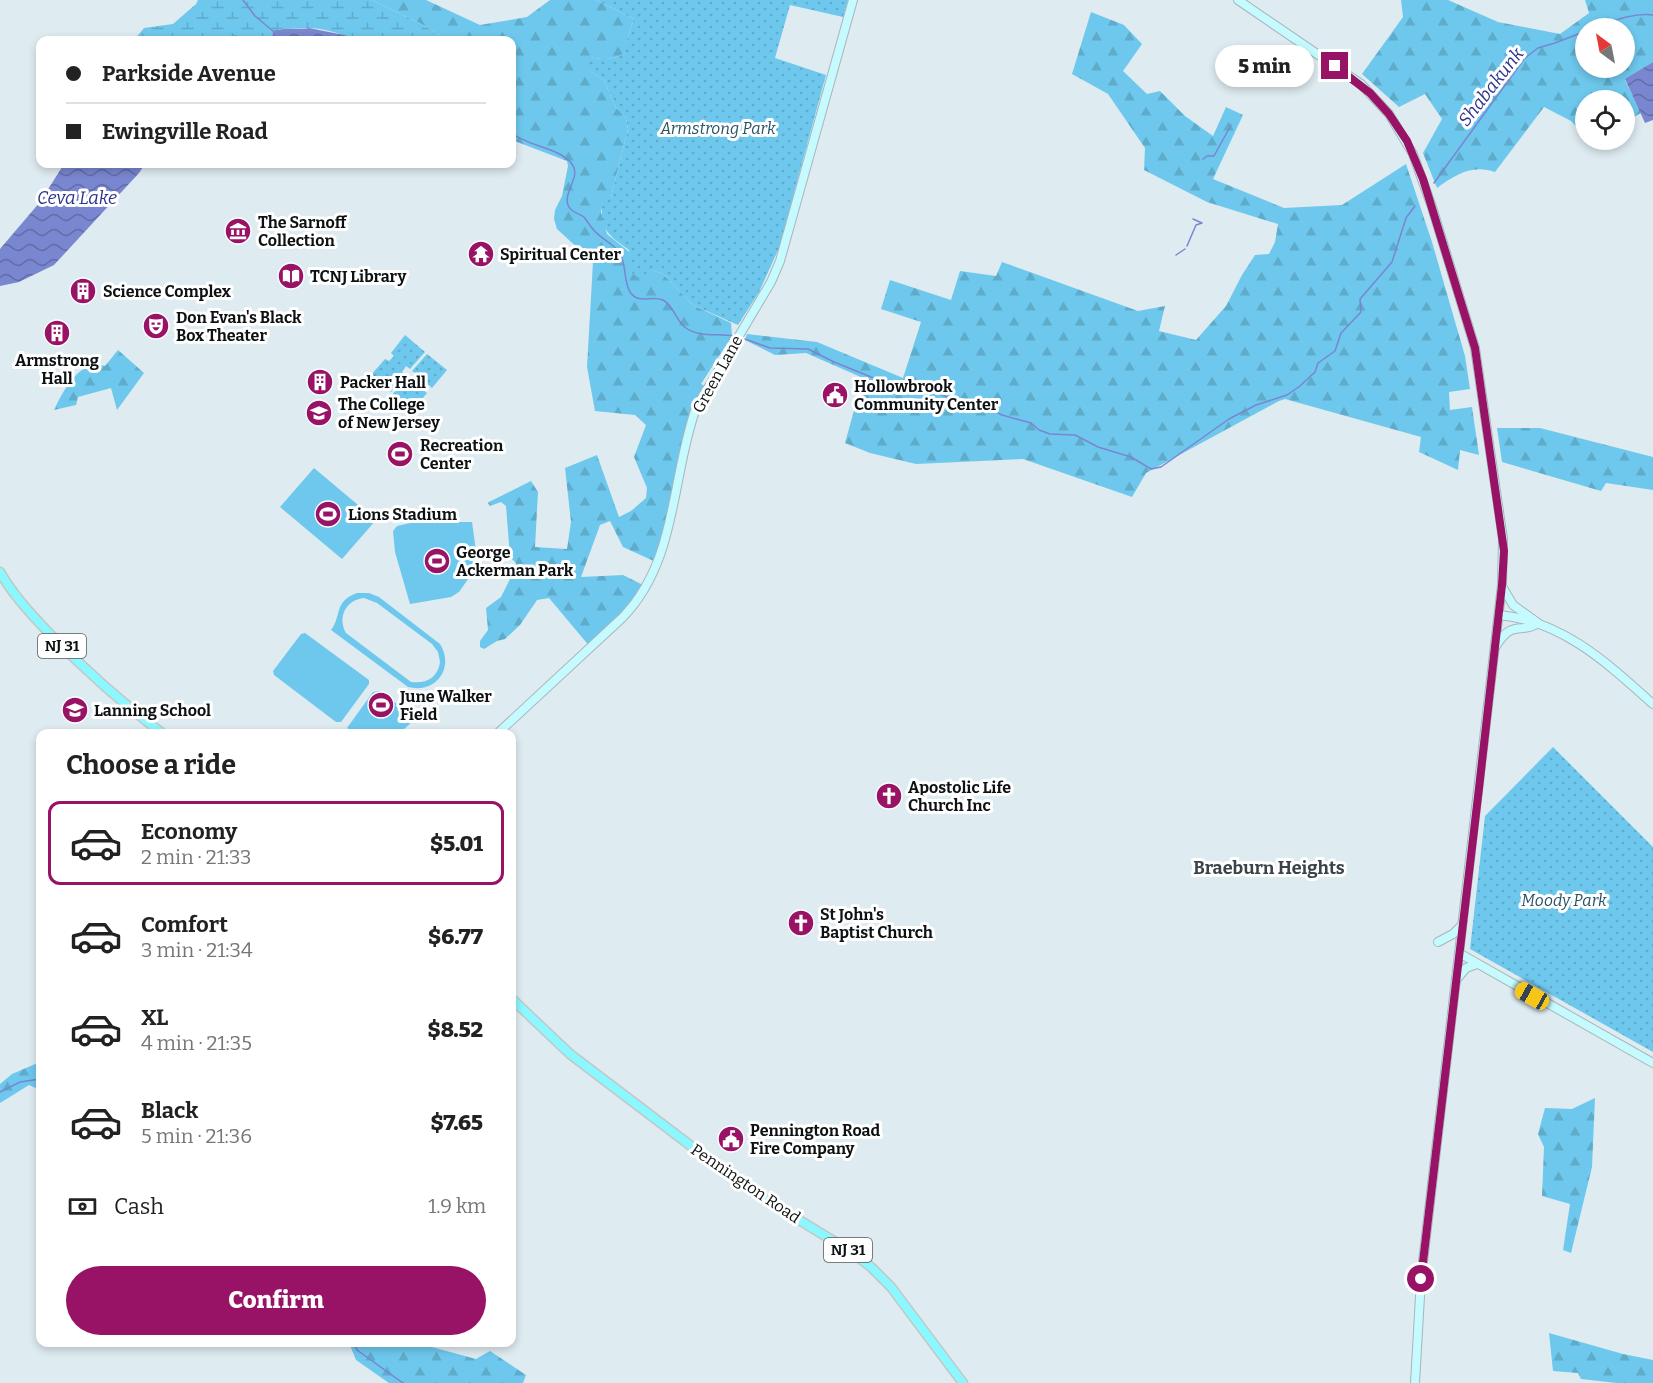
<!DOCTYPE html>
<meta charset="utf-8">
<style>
body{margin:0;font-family:Bitter,serif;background:#f2f2f2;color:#222;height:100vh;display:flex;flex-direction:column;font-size:22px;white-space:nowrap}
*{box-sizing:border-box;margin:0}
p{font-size:20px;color:#767676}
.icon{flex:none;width:33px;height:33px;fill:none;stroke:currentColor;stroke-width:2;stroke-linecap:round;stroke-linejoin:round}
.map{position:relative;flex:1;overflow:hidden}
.details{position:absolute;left:36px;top:729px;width:480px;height:618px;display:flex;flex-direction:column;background:#fff;border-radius:12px;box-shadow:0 3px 9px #0003}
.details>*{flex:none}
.banner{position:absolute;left:36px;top:36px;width:480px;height:132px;border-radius:12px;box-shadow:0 3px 9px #0003;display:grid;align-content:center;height:132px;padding:0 30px;background:#fff}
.needle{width:39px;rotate:328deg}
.buttons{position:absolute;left:1575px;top:18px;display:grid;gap:12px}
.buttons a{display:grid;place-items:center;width:60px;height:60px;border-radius:50%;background:#fff;box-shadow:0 3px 9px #0003;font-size:30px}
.end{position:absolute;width:27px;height:27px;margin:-14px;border:8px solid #981266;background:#fff;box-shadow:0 0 0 3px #fff}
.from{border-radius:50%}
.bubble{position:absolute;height:42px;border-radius:21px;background:#fff;box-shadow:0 3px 9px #0003;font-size:20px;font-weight:800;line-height:42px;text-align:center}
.car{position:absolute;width:18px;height:36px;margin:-18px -9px;border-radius:8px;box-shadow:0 0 4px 2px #0007;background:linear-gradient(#f5c518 24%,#345 0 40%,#f5c518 0 76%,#345 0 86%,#f5c518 0)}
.banner b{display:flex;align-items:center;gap:21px;height:57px;font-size:22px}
.banner b+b{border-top:2px solid #e0e0e0}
.banner i{width:15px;height:15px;background:#222}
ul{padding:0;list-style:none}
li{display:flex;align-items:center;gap:18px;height:84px;margin:0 12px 9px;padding:0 18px;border:3px solid transparent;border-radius:12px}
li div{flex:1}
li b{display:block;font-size:22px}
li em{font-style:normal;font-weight:800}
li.current{border-color:#981266}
li>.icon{width:54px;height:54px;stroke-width:1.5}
h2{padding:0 30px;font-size:27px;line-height:72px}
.pay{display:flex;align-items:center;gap:15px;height:66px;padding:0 30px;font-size:22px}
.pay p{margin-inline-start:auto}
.action{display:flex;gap:12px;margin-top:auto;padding:12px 30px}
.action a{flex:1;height:69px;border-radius:36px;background:#981266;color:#fff;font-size:24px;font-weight:800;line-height:69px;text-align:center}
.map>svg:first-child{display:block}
.green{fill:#6ec8ed;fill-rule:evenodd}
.forest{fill:url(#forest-firs);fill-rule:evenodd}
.wetland{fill:url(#wetland-marsh)}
.park{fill:url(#park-dots)}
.water{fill:url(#water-waves)}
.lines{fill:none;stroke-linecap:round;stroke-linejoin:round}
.stream{stroke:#7986d0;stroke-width:1.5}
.secondary-casing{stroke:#a9b5ba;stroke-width:10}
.primary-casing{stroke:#c5c6c6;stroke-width:11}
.secondary{stroke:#c5fbff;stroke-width:8}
.primary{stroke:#8bf7fe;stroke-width:8}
.route{stroke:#981266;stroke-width:8}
.labels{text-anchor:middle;stroke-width:6;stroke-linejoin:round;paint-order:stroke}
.shield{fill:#fff;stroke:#565859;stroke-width:1.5}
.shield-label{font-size:15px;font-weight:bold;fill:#0d1112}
.park-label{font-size:16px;font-style:italic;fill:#275365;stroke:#fff}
.poi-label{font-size:16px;font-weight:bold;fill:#0d1112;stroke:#fff;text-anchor:start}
.street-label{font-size:16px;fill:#0d1112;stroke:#fff}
.water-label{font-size:18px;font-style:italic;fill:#2f328a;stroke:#fff}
.neighbourhood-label{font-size:18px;font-weight:bold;fill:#394348;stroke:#fff}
</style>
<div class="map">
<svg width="1653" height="1383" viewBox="0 0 1653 1383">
<defs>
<pattern id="forest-firs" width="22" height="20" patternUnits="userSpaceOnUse" patternTransform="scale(1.5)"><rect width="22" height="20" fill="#6ec8ed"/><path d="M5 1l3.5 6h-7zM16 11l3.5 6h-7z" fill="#5eabca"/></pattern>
<pattern id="wetland-marsh" width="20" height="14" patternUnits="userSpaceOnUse" patternTransform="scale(1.5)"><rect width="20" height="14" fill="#6ec8ed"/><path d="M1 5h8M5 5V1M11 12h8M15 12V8" fill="none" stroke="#5eabca"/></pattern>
<pattern id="park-dots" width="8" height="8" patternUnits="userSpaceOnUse" patternTransform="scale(1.5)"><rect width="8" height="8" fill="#6ec8ed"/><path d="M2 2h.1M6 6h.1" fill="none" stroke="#5eabca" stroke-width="1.8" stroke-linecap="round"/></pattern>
<pattern id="water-waves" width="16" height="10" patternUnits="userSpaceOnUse" patternTransform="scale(1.5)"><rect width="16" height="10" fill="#7986d0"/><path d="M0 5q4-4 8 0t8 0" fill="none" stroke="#626ca7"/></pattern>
</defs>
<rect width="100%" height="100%" fill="#deebf0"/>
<g class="green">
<polygon points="314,468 376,520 342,559 280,507"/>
<polygon points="415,522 472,522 477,558 471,575 459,592 451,597 410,604 395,552 393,531 397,526"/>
<path d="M357,593H369L379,597L440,644C455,668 436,694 408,687L331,630C342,616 333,602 357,593ZM364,598L377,603L432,644L438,652L440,662C438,678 426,684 411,682L346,633C337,617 346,600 364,598Z"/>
<polygon points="305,633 369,680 369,684 341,722 336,722 274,675 273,671 301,634"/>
<polygon points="380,691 416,718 400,733 355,733 347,728 373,692"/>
</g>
<g class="forest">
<path d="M372,0H426L480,25L527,17L550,0H596L634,19L626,42V53C613,59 604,61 591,57L588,70L604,80L615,106L626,118L628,129L611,197H604L601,212L607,234L652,270L663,274L693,305L731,323L732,336L701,384L710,388L695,419L658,563L623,547L610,521L600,525L581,577L623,575L647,587L591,648L549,598L537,600L520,625L505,639L497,641L484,649L480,647V641L488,630L486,608L501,597L515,569L516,563L510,557L506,506L501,502L490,506L488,503L489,502L531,481L538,492L535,547L567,549L571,522L565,468L597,455L619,517L631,511L646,498L647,488L634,457L646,425L635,415L595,411L587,367L593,262L557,229L554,219L555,210L562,196L568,166L567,161L512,140V40H449L423,25Z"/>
<path d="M1401,0H1448L1498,22L1560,34L1589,13L1585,0H1653V62L1625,80L1641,113L1625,122L1624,100H1586L1585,136L1571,121L1544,107L1495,172C1472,164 1455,175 1437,188L1423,153L1442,119L1425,94L1399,107L1362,74L1403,17ZM1586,28H1624V68H1586Z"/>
<polygon points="1091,12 1124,25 1142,44 1123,71 1147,94 1160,91 1185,116 1213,136 1226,107 1243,115 1213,179 1284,208 1342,205 1406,164 1432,242 1465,356 1470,389 1449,392 1450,410 1472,407 1479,455 1460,450 1458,470 1419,452 1421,437 1285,399 1279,401 1146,473 1132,497 1023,459 916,464 870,453 845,443 863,378 806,353 775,355 745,340 747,334 817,342 903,378 921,322 881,309 890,280 951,300 960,271 996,276 1002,262 1138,311 1165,306 1159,331 1196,340 1226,306 1242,275 1255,255 1269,254 1275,242 1278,224 1207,202 1144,170 1145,148 1108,94 1072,74"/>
<path d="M118,350L144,373L117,410L111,388L78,397L76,405L54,410C63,391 80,358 105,366Z"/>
<polygon points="1497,428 1540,428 1653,457 1653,490 1606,483 1601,491 1502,462"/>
<polygon points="40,1062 40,1090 29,1085 0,1103 0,1084 12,1074"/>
<polygon points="1595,1098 1592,1167 1571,1253 1563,1250 1570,1204 1542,1196 1544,1147 1538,1134 1545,1108 1572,1109"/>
<polygon points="1549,1333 1623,1354 1653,1360 1653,1383 1617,1383 1581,1379 1578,1373 1553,1371"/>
<polygon points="349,1343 426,1343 428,1346 476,1359 490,1351 526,1375 523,1383 389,1383 356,1360"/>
</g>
<path class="wetland" d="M198,0H372L423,25L449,40H355C342,34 323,28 308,28C298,28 289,29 279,29L272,35V40H134L144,28L173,24L196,4Z"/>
<g class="park">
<path d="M596,0H848L843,17L790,5L775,58L826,75L779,248L759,292L738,325L693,305L663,274L652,270L640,279L632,273L629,250C605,233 599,228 603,197H611L628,129L626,118L615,106L604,80L588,70L586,61L591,57C604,61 613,59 626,53V42L634,19Z"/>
<polygon points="405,335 425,352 410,369 406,366 402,372 405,375 391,392 371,375 385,359 389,361 394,356 391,353"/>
<polygon points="427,354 447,370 432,388 426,383 422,389 427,393 413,410 393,394 407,377 411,380 416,374 412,371"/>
<polygon points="1553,747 1653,847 1653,1052 1470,949 1485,816"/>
</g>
<g class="water">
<path d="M309,28L344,35L355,40H272L273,31C284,27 298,30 309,28Z"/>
<polygon points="1653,62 1653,120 1645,123 1625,79"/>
<polygon points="64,164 145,164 139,173 54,265 19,282 0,286 0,249 40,202"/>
</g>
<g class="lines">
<g class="stream">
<polyline points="243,0 255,16 273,31"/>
<path d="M1592,28C1610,22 1634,12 1653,15"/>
<polyline points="228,37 236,36 241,40"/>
<path d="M512,133C528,147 559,147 572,164C582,177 561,194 569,207C572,213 579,213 584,217C587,221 589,224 592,228C599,238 613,243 619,252C627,264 623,280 630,292C639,305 651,295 663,300C674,306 676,321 686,328C700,338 718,333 734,336"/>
<polyline points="1203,159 1207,156 1214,156 1231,125"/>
<polyline points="1434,183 1524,59 1538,48 1555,43 1586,31"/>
<polyline points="1187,246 1196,225 1202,223 1193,219"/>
<polyline points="1176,255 1185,249"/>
<polyline points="742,338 770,348 808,349 834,362 876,379 893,381 912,387 922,386 956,401 972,400 1002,415 1031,423 1039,430 1050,434 1075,435 1098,447 1131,457 1151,469 1161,467 1229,419 1256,405 1287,395 1300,386 1315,372 1318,363 1335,351 1341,333 1361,312 1360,299 1392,262 1406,218 1415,206"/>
<polyline points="0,1092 20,1082 40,1079"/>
<polyline points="354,1342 357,1350 403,1383"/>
</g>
<defs>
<g id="secondary">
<polyline points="1238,0 1361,84 1389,114 1413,154 1432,207 1475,348 1503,539 1502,585 1421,1279 1415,1383"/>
<path d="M1499,615C1563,621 1607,663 1653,704"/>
<path d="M1496,646C1513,618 1522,635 1538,623L1513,605L1503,588"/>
<path d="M497,734L622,618C678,561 671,477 696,408L771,282L780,261L853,0"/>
<polyline points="1438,942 1453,934 1462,925"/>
<polyline points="1459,953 1653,1063"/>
<polyline points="1456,980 1466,968 1477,964"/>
</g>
<g id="primary">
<path d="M0,572C13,595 31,614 49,633C85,670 122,703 163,734"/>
<polyline points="512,999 570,1054 695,1149 758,1195 850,1251 871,1267 891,1287 963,1383"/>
</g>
</defs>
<use href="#secondary" class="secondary-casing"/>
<use href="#primary" class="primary-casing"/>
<use href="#secondary" class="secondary"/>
<use href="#primary" class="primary"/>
</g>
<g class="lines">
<polyline class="route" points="1335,66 1370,93 1389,114 1407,141 1423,179 1475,348 1504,551 1502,585 1479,788 1421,1279"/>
</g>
<defs>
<symbol id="museum-disc" viewBox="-11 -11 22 22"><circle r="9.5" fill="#981266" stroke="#fff"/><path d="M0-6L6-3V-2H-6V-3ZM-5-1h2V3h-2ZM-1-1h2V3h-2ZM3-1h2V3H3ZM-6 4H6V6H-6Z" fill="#fff"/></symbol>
<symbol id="temple-disc" viewBox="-11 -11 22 22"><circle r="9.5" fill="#981266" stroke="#fff"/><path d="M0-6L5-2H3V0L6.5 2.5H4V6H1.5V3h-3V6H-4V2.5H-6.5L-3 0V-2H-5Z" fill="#fff"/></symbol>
<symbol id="library-disc" viewBox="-11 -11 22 22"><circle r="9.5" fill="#981266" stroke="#fff"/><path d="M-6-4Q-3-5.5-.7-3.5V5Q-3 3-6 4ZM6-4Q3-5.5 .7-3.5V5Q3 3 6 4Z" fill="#fff"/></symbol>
<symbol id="building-disc" viewBox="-11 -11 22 22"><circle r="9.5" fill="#981266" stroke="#fff"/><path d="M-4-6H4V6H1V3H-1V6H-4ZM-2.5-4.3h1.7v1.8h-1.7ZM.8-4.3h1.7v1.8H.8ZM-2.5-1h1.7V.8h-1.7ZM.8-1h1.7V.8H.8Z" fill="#fff"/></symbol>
<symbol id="theatre-disc" viewBox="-11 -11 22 22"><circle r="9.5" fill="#981266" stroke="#fff"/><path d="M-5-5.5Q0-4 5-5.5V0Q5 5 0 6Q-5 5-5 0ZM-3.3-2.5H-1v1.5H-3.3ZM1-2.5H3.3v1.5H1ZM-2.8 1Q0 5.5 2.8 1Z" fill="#fff"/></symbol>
<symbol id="civic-disc" viewBox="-11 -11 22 22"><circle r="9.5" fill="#981266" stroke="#fff"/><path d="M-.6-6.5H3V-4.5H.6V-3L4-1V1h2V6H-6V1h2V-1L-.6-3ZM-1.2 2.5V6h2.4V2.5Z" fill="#fff"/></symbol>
<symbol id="university-disc" viewBox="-11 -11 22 22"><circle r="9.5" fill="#981266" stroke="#fff"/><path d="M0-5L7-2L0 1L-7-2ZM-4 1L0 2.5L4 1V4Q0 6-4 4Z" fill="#fff"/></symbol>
<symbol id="stadium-disc" viewBox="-11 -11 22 22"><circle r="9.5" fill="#981266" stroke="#fff"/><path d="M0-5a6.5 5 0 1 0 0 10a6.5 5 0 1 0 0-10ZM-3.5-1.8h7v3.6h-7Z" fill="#fff"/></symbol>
<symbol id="school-disc" viewBox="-11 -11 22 22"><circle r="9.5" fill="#981266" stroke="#fff"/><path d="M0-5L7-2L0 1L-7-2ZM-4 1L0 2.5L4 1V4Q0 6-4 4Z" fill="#fff"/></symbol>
<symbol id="church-disc" viewBox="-11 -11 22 22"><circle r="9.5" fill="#981266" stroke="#fff"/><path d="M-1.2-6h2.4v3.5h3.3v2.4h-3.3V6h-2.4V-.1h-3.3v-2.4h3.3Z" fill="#fff"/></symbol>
</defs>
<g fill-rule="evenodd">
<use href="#museum-disc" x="223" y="216" width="30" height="30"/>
<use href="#temple-disc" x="466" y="239" width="30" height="30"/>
<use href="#library-disc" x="276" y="261" width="30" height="30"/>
<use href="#building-disc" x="68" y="276" width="30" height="30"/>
<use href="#theatre-disc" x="141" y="311" width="30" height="30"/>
<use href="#building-disc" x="42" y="318" width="30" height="30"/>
<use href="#building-disc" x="305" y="367" width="30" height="30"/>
<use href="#civic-disc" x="820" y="380" width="30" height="30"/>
<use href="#university-disc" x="304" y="398" width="30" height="30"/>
<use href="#stadium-disc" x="385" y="439" width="30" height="30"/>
<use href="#stadium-disc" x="313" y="499" width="30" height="30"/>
<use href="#stadium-disc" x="422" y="546" width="30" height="30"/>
<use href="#stadium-disc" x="366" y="690" width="30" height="30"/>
<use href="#school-disc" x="60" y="695" width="30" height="30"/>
<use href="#church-disc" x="874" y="781" width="30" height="30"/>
<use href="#church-disc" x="786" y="908" width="30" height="30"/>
<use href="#civic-disc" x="716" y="1124" width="30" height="30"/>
</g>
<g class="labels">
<g class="shield">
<rect x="38" y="634" width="48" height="24" rx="4.5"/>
<rect x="824" y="1238" width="48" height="24" rx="4.5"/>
</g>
<g class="shield-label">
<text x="62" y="651">NJ 31</text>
<text x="848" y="1255">NJ 31</text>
</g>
<g class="park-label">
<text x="718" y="134">Armstrong Park</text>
<text x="1564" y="906">Moody Park</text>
</g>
<g class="poi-label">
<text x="258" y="228">The Sarnoff<tspan x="258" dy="18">Collection</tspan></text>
<text x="500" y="260">Spiritual Center</text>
<text x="310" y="282">TCNJ Library</text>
<text x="103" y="297">Science Complex</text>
<text x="176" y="323">Don Evan's Black<tspan x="176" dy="18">Box Theater</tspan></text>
<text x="57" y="366" text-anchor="middle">Armstrong<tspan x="57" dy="18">Hall</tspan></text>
<text x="340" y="388">Packer Hall</text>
<text x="854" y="392">Hollowbrook<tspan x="854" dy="18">Community Center</tspan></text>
<text x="338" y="410">The College<tspan x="338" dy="18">of New Jersey</tspan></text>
<text x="420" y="451">Recreation<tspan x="420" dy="18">Center</tspan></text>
<text x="348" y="520">Lions Stadium</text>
<text x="456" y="558">George<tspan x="456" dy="18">Ackerman Park</tspan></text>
<text x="400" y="702">June Walker<tspan x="400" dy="18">Field</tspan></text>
<text x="94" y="716">Lanning School</text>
<text x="908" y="793">Apostolic Life<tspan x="908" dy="18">Church Inc</tspan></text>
<text x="820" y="920">St John's<tspan x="820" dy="18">Baptist Church</tspan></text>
<text x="750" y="1136">Pennington Road<tspan x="750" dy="18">Fire Company</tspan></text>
</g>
<g class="street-label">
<text transform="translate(717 374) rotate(-61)" y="6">Green Lane</text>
<text transform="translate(746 1183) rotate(34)" y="6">Pennington Road</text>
</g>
<g class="water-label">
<text transform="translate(1491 87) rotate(-52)" y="6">Shabakunk</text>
<text x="77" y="204">Ceva Lake</text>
</g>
<g class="neighbourhood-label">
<text x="1269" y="874">Braeburn Heights</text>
</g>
</g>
</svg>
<div class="buttons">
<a><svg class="needle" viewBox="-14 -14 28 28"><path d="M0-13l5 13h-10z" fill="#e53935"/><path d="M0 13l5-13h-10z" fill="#767676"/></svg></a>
<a><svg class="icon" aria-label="locate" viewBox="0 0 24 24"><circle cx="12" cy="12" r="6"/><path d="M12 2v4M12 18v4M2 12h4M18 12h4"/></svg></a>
</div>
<i class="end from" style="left:1421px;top:1279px"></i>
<i class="end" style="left:1335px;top:66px"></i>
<div class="bubble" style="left:1215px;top:45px;width:99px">5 min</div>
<i class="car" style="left:1532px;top:996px;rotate:299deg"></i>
<div class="banner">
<b><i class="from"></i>Parkside Avenue</b>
<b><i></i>Ewingville Road</b>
</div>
<section class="details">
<h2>Choose a ride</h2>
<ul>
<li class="current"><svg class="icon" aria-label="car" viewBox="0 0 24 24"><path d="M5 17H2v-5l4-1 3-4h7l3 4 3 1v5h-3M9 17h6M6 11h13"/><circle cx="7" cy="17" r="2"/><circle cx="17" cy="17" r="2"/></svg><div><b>Economy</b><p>2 min · 21:33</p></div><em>$5.01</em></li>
<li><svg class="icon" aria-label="car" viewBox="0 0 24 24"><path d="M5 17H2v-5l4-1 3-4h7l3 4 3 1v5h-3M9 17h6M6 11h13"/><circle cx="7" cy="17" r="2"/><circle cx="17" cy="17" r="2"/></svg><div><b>Comfort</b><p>3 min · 21:34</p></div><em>$6.77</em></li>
<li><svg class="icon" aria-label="car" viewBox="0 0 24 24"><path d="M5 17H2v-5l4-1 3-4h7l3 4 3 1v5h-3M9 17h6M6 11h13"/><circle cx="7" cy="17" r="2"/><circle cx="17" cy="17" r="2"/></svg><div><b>XL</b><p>4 min · 21:35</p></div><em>$8.52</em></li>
<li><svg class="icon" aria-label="car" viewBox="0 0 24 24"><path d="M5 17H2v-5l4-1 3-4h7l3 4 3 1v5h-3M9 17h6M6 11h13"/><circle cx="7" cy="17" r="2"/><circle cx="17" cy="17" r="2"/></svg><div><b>Black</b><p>5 min · 21:36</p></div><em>$7.65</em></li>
</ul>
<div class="pay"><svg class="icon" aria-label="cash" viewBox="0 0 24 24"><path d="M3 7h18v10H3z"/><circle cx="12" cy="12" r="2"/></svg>Cash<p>1.9 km</p></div>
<div class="action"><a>Confirm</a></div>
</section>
</div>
